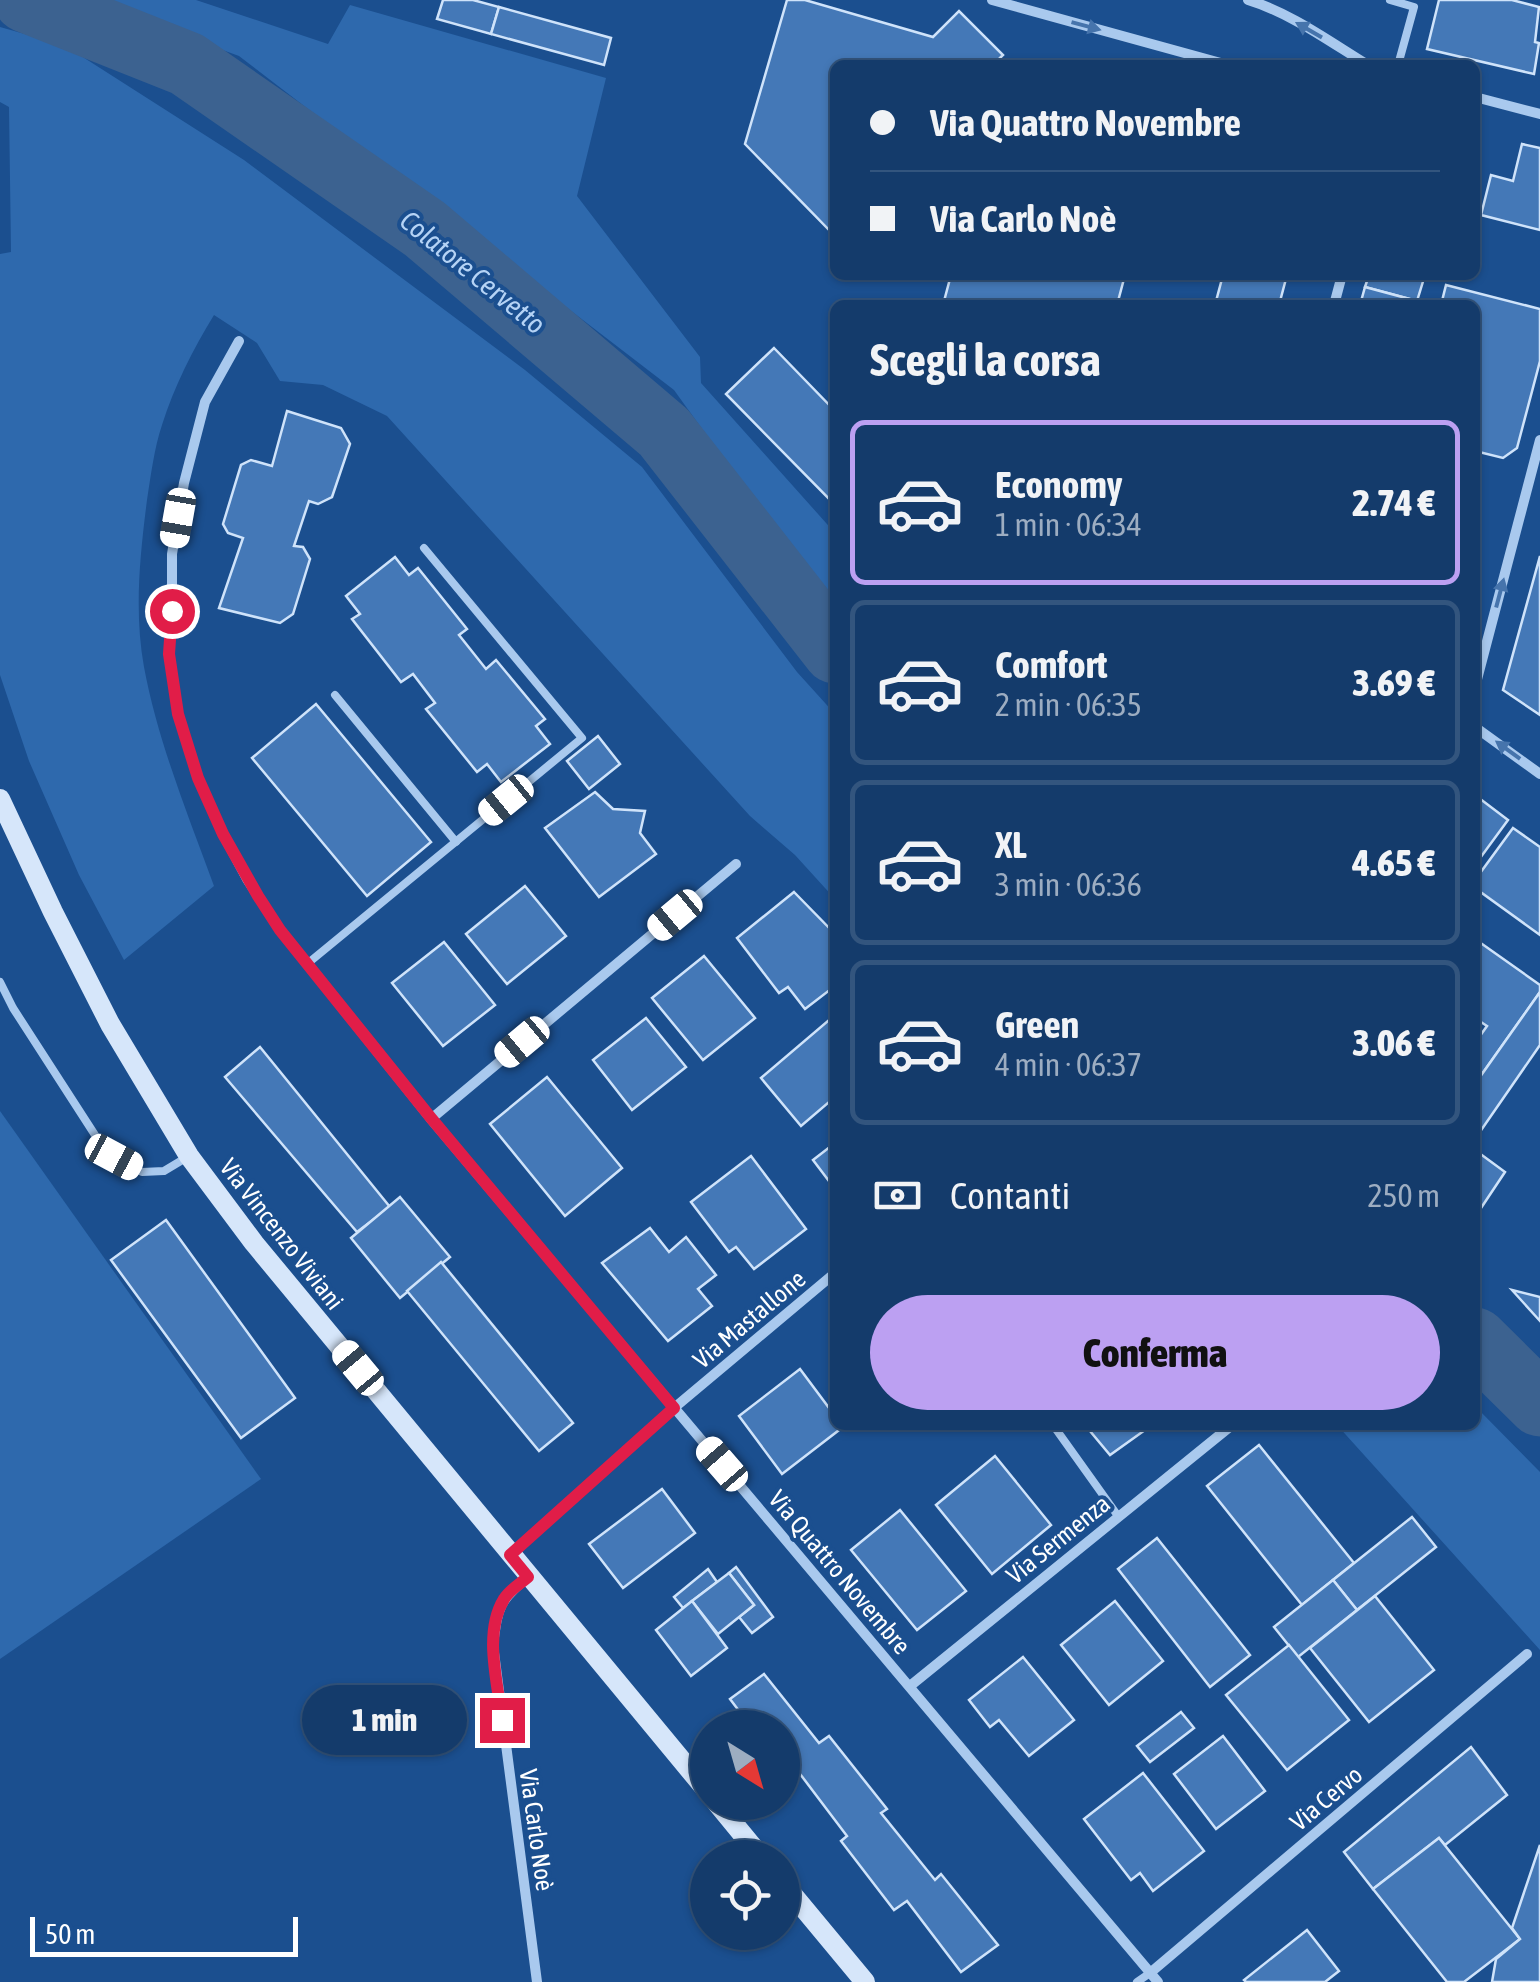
<!DOCTYPE html>
<html lang="it">
<meta charset="utf-8">
<style>
body{margin:0;font-family:"Asap Condensed",sans-serif;background:#1d4271;color:#f1f3f6;height:100vh;display:flex;flex-direction:column;font-size:38px;white-space:nowrap}
*{box-sizing:border-box;margin:0}
p{font-size:32px;color:#9dadc1}
.icon{flex:none;width:55px;height:55px;fill:none;stroke:currentColor;stroke-width:2;stroke-linecap:round;stroke-linejoin:round}
.map{position:relative;flex:1;overflow:hidden}
.details{position:absolute;left:830px;top:300px;width:650px;height:1130px;display:flex;flex-direction:column;background:#143b6b;border-radius:15px;box-shadow:0 2px 8px #0004,0 0 0 2px #33557e}
.details>*{flex:none}
.hud{position:absolute;left:830px;top:60px;width:650px;height:220px;border-radius:15px;box-shadow:0 2px 8px #0004,0 0 0 2px #33557e;display:grid;align-content:center;height:220px;padding:0 40px;background:#143b6b}
.needle{width:65px;rotate:143deg}
.controls{position:absolute;left:690px;top:1710px;display:grid;gap:20px}
.controls a{display:grid;place-items:center;width:110px;height:110px;border-radius:50%;background:#143b6b;box-shadow:0 2px 8px #0004,0 0 0 2px #33557e;font-size:50px}
.scale{position:absolute;left:30px;bottom:25px;width:268px;box-sizing:border-box;padding-left:10px;border:5px solid #fff;border-top:0;font-size:28px;line-height:35px;white-space:nowrap;color:#fff;-webkit-text-stroke:8px #1b4f8f;paint-order:stroke}
.end{position:absolute;width:45px;height:45px;margin:-22px;border:12px solid #e11d48;background:#fff;box-shadow:0 0 0 5px #fff}
.from{border-radius:50%}
.bubble{position:absolute;height:70px;border-radius:35px;background:#143b6b;box-shadow:0 2px 8px #0004,0 0 0 2px #33557e;font-size:32px;font-weight:800;line-height:70px;text-align:center}
.car{position:absolute;width:30px;height:60px;margin:-30px -15px;border-radius:12px;box-shadow:0 0 8px 2px #0007;background:linear-gradient(#fff 24%,#345 0 40%,#fff 0 76%,#345 0 86%,#fff 0)}
.hud b{display:flex;align-items:center;gap:35px;height:95px;font-size:38px}
.hud b+b{border-top:2px solid #33557e}
.hud i{width:25px;height:25px;background:#f1f3f6}
ul{padding:0;list-style:none}
li{display:flex;align-items:center;gap:30px;height:165px;margin:0 20px 15px;padding:0 20px;border:5px solid #33557e;border-radius:15px}
li div{flex:1}
li b{display:block;font-size:38px}
li em{font-style:normal;font-weight:800}
li.active{border-color:#bca0f2}
li>.icon{width:90px;height:90px;stroke-width:1.5}
h2{padding:0 40px;font-size:45px;line-height:120px}
.pay{display:flex;align-items:center;gap:25px;height:110px;padding:0 40px;font-size:38px}
.pay p{margin-inline-start:auto}
.cta{display:flex;gap:20px;margin-top:auto;padding:20px 40px}
.cta a{flex:1;height:115px;border-radius:60px;background:#bca0f2;color:#111;font-size:40px;font-weight:800;line-height:115px;text-align:center}
.map>svg:first-child{display:block}
.green{fill:#2e69ad}
.lines{fill:none;stroke-linecap:round;stroke-linejoin:round}
.river{stroke:#3c6290;stroke-width:65}
.building{fill:#4478b7;stroke:#cfe3fa;stroke-width:2.5}
.lane{stroke:#a9c9ee;stroke-width:8}
.street{stroke:#a9c9ee;stroke-width:10}
.secondary{stroke:#d6e6fa;stroke-width:20}
.oneway{fill:#4674ac}
.route{stroke:#e11d48;stroke-width:12}
.labels{text-anchor:middle;stroke-width:8;stroke-linejoin:round;paint-order:stroke}
.street-label{font-size:25px;fill:#fff;stroke:#1b4f8f}
.water-label{font-size:28px;font-style:italic;fill:#b5d3f5;stroke:#1b4f8f}
</style>
<div class="map">
<svg width="1540" height="1982" viewBox="0 0 1540 1982">
<rect width="100%" height="100%" fill="#1b4f8f"/>
<g class="green">
<polygon points="86,0 196,0 328,44 350,5 606,78 577,196 700,357 701,383 835,533 835,614 674,390 239,56"/>
<path d="M0,27L64,45L244,160L525,370L642,467L797,672L835,714V899L795,855L750,816L387,416L323,385L280,381L257,343L214,315C193,349 174,387 162,425C154,449 151,475 147,500C140,555 134,612 144,667C158,742 188,815 214,886L124,960L79,875L29,761L0,675V254L11,252L9,107L0,102Z"/>
<polygon points="0,1111 261,1479 0,1659"/>
<polygon points="1475,1406 1540,1472 1540,1650 1337,1425 1475,1425"/>
</g>
<g class="lines">
<g class="river">
<polyline points="26,0 187,64 425,229 664,432 835,651"/>
<polyline points="1475,1340 1540,1404"/>
</g>
</g>
<g class="building">
<polygon points="443,0 473,0 499,7 491,34 437,19"/>
<polygon points="787,0 805,0 933,37 959,11 1003,55 993,65 835,65 835,232 833,234 745,144"/>
<polygon points="1439,0 1512,0 1539,7 1535,42 1539,43 1534,74 1427,49"/>
<polygon points="499,7 611,38 604,65 491,34"/>
<polygon points="1522,144 1540,148 1540,230 1481,215 1491,175 1513,181"/>
<polygon points="951,275 1125,275 1117,305 943,305"/>
<polygon points="1223,275 1287,275 1279,305 1215,305"/>
<polygon points="1369,275 1425,275 1417,301 1365,287"/>
<polygon points="1446,285 1540,309 1540,361 1517,448 1503,458 1475,451 1475,355 1480,336 1475,335 1475,305 1441,305"/>
<polygon points="1365,287 1417,301 1416,305 1360,305"/>
<polygon points="774,348 835,411 835,505 726,394"/>
<polygon points="287,411 341,428 350,444 332,497 318,504 309,501 294,546 303,547 310,559 293,614 280,623 219,608 243,538 228,533 223,524 241,465 251,460 272,466"/>
<polygon points="1540,556 1540,715 1503,690"/>
<polygon points="395,557 409,575 418,568 467,629 459,635 486,669 496,660 545,719 536,726 550,744 501,782 487,764 477,772 426,709 435,703 413,674 401,682 352,619 360,614 346,596"/>
<polygon points="316,704 431,842 367,896 252,758"/>
<polygon points="598,736 620,764 589,789 567,761"/>
<polygon points="595,792 613,809 645,811 640,833 656,854 599,897 545,828"/>
<polygon points="1475,795 1508,820 1475,865"/>
<polygon points="1513,828 1540,847 1540,935 1475,888 1475,880"/>
<polygon points="525,886 566,936 507,984 466,934"/>
<polygon points="794,892 835,934 835,986 805,1009 788,987 779,993 737,938"/>
<polygon points="1475,939 1540,985 1540,992 1475,1084 1475,1043 1487,1026 1475,1018"/>
<polygon points="444,942 495,1005 443,1046 392,983"/>
<polygon points="704,956 755,1018 703,1060 652,998"/>
<polygon points="1540,992 1540,1045 1475,1139 1475,1084"/>
<polygon points="835,1015 835,1097 801,1126 761,1078"/>
<polygon points="646,1018 686,1067 632,1110 593,1060"/>
<polygon points="260,1047 390,1207 357,1232 225,1077"/>
<polygon points="547,1077 622,1168 565,1216 490,1124"/>
<polygon points="835,1143 835,1189 813,1160"/>
<polygon points="1475,1150 1505,1172 1475,1217"/>
<polygon points="751,1156 806,1229 754,1269 736,1247 729,1252 691,1202"/>
<polygon points="400,1197 450,1257 400,1298 351,1238"/>
<polygon points="166,1220 295,1398 241,1438 111,1260"/>
<polygon points="650,1228 669,1252 686,1237 716,1275 698,1289 712,1306 668,1341 602,1263"/>
<polygon points="441,1262 573,1423 539,1451 407,1291"/>
<polygon points="1512,1290 1540,1297 1540,1321"/>
<polygon points="800,1369 835,1416 835,1425 843,1427 782,1474 739,1416"/>
<polygon points="1085,1425 1152,1425 1110,1455"/>
<polygon points="1259,1445 1354,1563 1302,1605 1207,1486"/>
<polygon points="995,1456 1051,1525 992,1574 936,1505"/>
<polygon points="662,1489 695,1533 623,1588 589,1544"/>
<polygon points="900,1510 966,1591 917,1630 851,1550"/>
<polygon points="1412,1517 1436,1547 1357,1610 1333,1580"/>
<polygon points="1157,1538 1250,1655 1210,1687 1118,1569"/>
<polygon points="736,1567 773,1617 752,1633 739,1617 754,1605 729,1573"/>
<polygon points="708,1569 717,1582 683,1608 674,1597"/>
<polygon points="729,1573 754,1605 718,1634 692,1601"/>
<polygon points="1333,1580 1357,1610 1298,1657 1274,1627"/>
<polygon points="1375,1596 1434,1670 1369,1722 1310,1648"/>
<polygon points="692,1601 727,1648 691,1676 656,1630"/>
<polygon points="1115,1601 1163,1661 1109,1705 1061,1645"/>
<polygon points="1289,1645 1349,1720 1287,1770 1226,1695"/>
<polygon points="1023,1657 1074,1720 1029,1756 999,1720 990,1727 969,1700"/>
<polygon points="764,1674 819,1743 829,1736 887,1809 881,1813 935,1880 941,1874 998,1945 961,1972 907,1901 894,1910 841,1841 847,1836 791,1762 782,1768 782,1728 752,1728 730,1699"/>
<polygon points="1181,1712 1194,1728 1150,1762 1137,1746"/>
<polygon points="1223,1736 1265,1791 1216,1829 1174,1774"/>
<polygon points="1471,1747 1507,1795 1445,1845 1439,1838 1373,1889 1344,1852"/>
<polygon points="1143,1773 1204,1851 1153,1891 1140,1873 1131,1880 1084,1819"/>
<polygon points="1439,1838 1520,1939 1464,1982 1447,1982 1373,1889"/>
<polygon points="1540,1845 1540,1982 1492,1982 1496,1959 1520,1939 1512,1928"/>
<polygon points="1307,1930 1339,1971 1325,1982 1246,1982 1244,1980"/>
</g>
<g class="lines">
<g class="lane">
<polyline points="1390,0 1414,7 1398,65"/>
<polyline points="335,695 456,842"/>
<polyline points="307,964 582,738 424,548"/>
<polyline points="0,982 13,1008 95,1135 114,1157 142,1172 164,1171 189,1156"/>
<polyline points="1053,1425 1118,1516"/>
<polyline points="1137,1982 1150,1973"/>
</g>
<g class="street">
<polyline points="992,0 1228,65"/>
<path d="M1248,0C1291,13 1330,42 1368,65"/>
<polyline points="1475,97 1540,114"/>
<polyline points="1334,305 1342,275"/>
<polyline points="239,341 205,402 184,483 172,554 172,611 169,654 178,714 198,778 223,834 247,879 280,930 431,1119 1158,1982"/>
<polyline points="1475,687 1540,440"/>
<polyline points="1475,727 1540,774"/>
<polyline points="431,1119 736,864"/>
<polyline points="511,1554 674,1408 835,1273"/>
<path d="M528,1577C498,1601 498,1608 493,1645L537,1982"/>
<polyline points="910,1686 1232,1425"/>
<polyline points="1150,1973 1527,1654"/>
</g>
<g class="secondary">
<polyline points="0,799 53,912 110,1024 189,1156 254,1243 708,1792"/>
<polyline points="716,1802 762,1858"/>
<polyline points="782,1882 865,1982"/>
</g>
</g>
<defs><path id="oneway-solid" d="M-6-.8H1V-3.2L6.5 0L1 3.2V.8H-6Z" transform="scale(2.5)"/></defs>
<g class="oneway">
<use href="#oneway-solid" transform="translate(1086 26) rotate(15)"/>
<use href="#oneway-solid" transform="translate(1309 30) rotate(-150)"/>
<use href="#oneway-solid" transform="translate(1500 593) rotate(-75)"/>
<use href="#oneway-solid" transform="translate(1508 750) rotate(-144)"/>
</g>
<g class="lines">
<path class="route" d="M172,611L169,654L178,714L198,778L223,834L258,896L280,930L431,1118L674,1408L510,1555L528,1577C520,1584 509,1590 504,1599C483,1633 498,1683 502,1720"/>
</g>
<g class="labels">
<g class="street-label">
<text transform="translate(282 1234) rotate(52)" y="9">Via Vincenzo Viviani</text>
<text transform="translate(749 1319) rotate(-40)" y="9">Via Mastallone</text>
<text transform="translate(1058 1539) rotate(-39)" y="9">Via Sermenza</text>
<text transform="translate(840 1572) rotate(50)" y="9">Via Quattro Novembre</text>
<text transform="translate(1326 1798) rotate(-40)" y="9">Via Cervo</text>
<text transform="translate(537 1830) rotate(82)" y="9">Via Carlo Noè</text>
</g>
<g class="water-label">
<text transform="translate(473 272) rotate(39)" y="10">Colatore Cervetto</text>
</g>
</g>
</svg>
<div class="controls">
<a><svg class="needle" viewBox="-14 -14 28 28"><path d="M0-13l5 13h-10z" fill="#e53935"/><path d="M0 13l5-13h-10z" fill="#9dadc1"/></svg></a>
<a><svg class="icon" aria-label="locate" viewBox="0 0 24 24"><circle cx="12" cy="12" r="6"/><path d="M12 2v4M12 18v4M2 12h4M18 12h4"/></svg></a>
</div>
<div class="scale">50 m</div>
<i class="end from" style="left:172px;top:611px"></i>
<i class="end" style="left:502px;top:1720px"></i>
<div class="bubble" style="left:302px;top:1685px;width:165px">1 min</div>
<i class="car" style="left:178px;top:518px;rotate:190deg"></i>
<i class="car" style="left:506px;top:800px;rotate:231deg"></i>
<i class="car" style="left:675px;top:915px;rotate:230deg"></i>
<i class="car" style="left:522px;top:1042px;rotate:230deg"></i>
<i class="car" style="left:114px;top:1157px;rotate:118deg"></i>
<i class="car" style="left:358px;top:1368px;rotate:320deg"></i>
<i class="car" style="left:722px;top:1464px;rotate:319deg"></i>
<div class="hud">
<b><i class="from"></i>Via Quattro Novembre</b>
<b><i></i>Via Carlo Noè</b>
</div>
<section class="details">
<h2>Scegli la corsa</h2>
<ul>
<li class="active"><svg class="icon" aria-label="car" viewBox="0 0 24 24"><path d="M5 17H2v-5l4-1 3-4h7l3 4 3 1v5h-3M9 17h6M6 11h13"/><circle cx="7" cy="17" r="2"/><circle cx="17" cy="17" r="2"/></svg><div><b>Economy</b><p>1 min · 06:34</p></div><em>2.74 €</em></li>
<li><svg class="icon" aria-label="car" viewBox="0 0 24 24"><path d="M5 17H2v-5l4-1 3-4h7l3 4 3 1v5h-3M9 17h6M6 11h13"/><circle cx="7" cy="17" r="2"/><circle cx="17" cy="17" r="2"/></svg><div><b>Comfort</b><p>2 min · 06:35</p></div><em>3.69 €</em></li>
<li><svg class="icon" aria-label="car" viewBox="0 0 24 24"><path d="M5 17H2v-5l4-1 3-4h7l3 4 3 1v5h-3M9 17h6M6 11h13"/><circle cx="7" cy="17" r="2"/><circle cx="17" cy="17" r="2"/></svg><div><b>XL</b><p>3 min · 06:36</p></div><em>4.65 €</em></li>
<li><svg class="icon" aria-label="car" viewBox="0 0 24 24"><path d="M5 17H2v-5l4-1 3-4h7l3 4 3 1v5h-3M9 17h6M6 11h13"/><circle cx="7" cy="17" r="2"/><circle cx="17" cy="17" r="2"/></svg><div><b>Green</b><p>4 min · 06:37</p></div><em>3.06 €</em></li>
</ul>
<div class="pay"><svg class="icon" aria-label="cash" viewBox="0 0 24 24"><path d="M3 7h18v10H3z"/><circle cx="12" cy="12" r="2"/></svg>Contanti<p>250 m</p></div>
<div class="cta"><a>Conferma</a></div>
</section>
</div>
